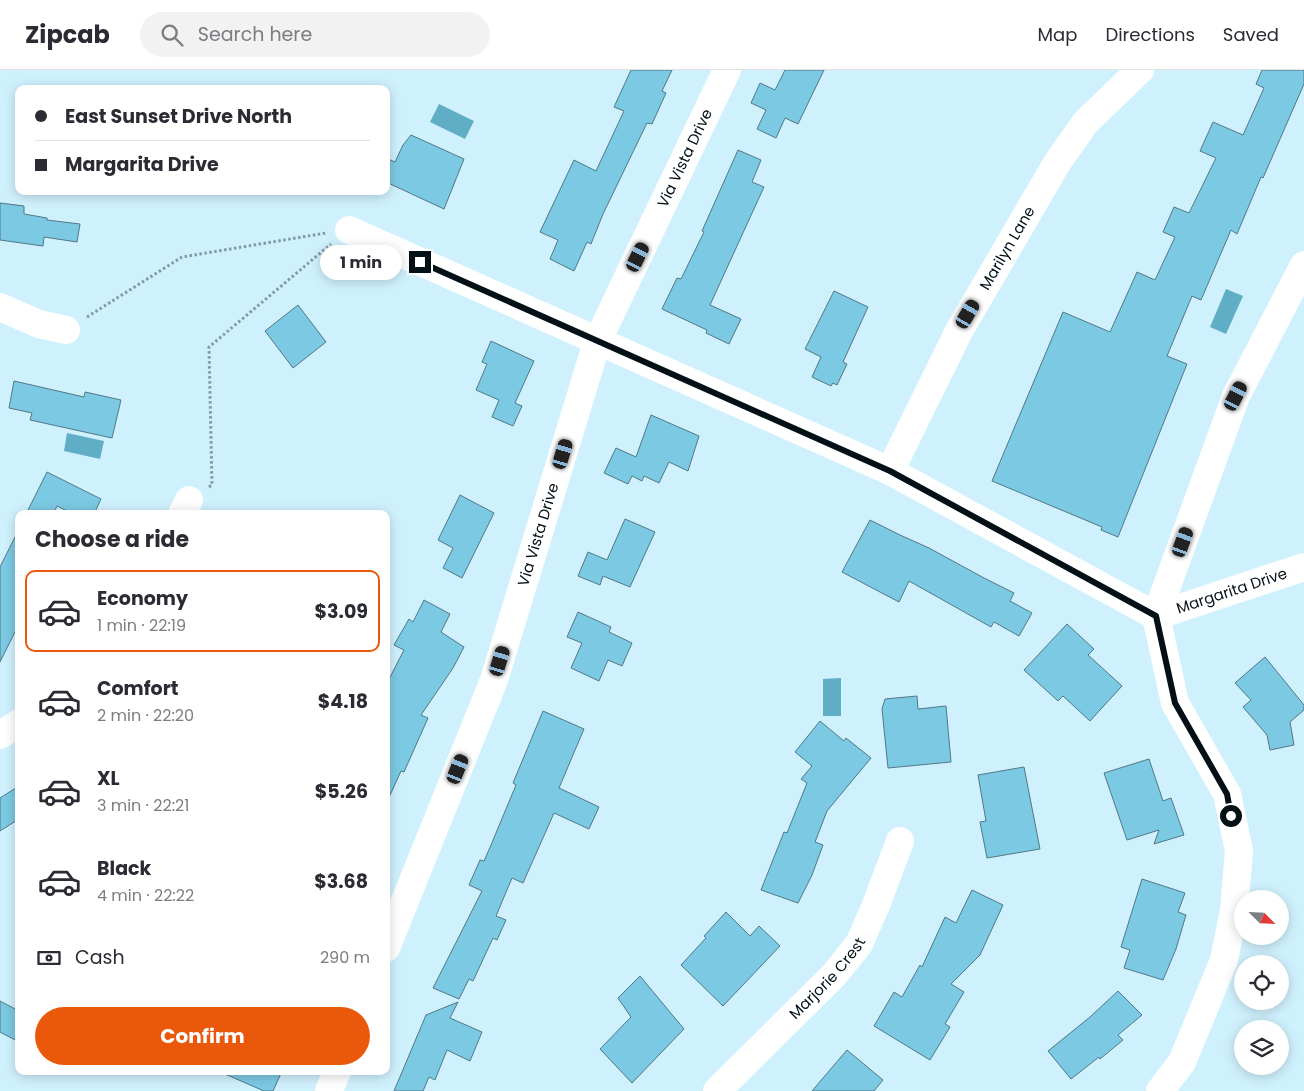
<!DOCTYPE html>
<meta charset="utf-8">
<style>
body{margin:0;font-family:Poppins,sans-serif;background:#f2f2f3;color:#2b2b33;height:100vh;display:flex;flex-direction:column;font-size:19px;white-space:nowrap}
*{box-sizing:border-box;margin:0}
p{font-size:16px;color:#7c7c81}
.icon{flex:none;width:28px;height:28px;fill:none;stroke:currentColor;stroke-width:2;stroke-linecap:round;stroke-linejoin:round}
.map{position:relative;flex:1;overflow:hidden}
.side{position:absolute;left:15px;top:440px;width:375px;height:565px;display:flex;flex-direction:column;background:#fff;border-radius:10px;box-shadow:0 2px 12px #0003}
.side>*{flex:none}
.hud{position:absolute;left:15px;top:15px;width:375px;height:110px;border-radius:10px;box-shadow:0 2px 12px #0003;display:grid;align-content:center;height:110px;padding:0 20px;background:#fff}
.needle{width:32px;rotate:114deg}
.controls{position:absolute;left:1234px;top:820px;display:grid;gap:10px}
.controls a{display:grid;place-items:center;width:55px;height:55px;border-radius:50%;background:#fff;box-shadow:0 2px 12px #0003;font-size:25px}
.end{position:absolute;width:22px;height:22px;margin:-11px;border:6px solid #031116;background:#fff;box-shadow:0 0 0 2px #fff}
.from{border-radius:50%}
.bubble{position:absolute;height:35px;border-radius:18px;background:#fff;box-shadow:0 2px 12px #0003;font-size:16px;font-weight:700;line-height:35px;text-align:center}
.car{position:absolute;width:15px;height:30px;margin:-15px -8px;border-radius:6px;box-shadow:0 0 4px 1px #0007;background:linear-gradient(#222 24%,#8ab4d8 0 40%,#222 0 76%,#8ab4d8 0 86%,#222 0)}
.hud b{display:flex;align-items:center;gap:18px;height:48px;font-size:19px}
.hud b+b{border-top:1px solid #e1e1e2}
.hud i{width:12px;height:12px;background:#2b2b33}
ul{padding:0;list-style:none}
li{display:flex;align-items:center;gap:15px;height:82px;margin:0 10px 8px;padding:0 10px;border:2px solid transparent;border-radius:10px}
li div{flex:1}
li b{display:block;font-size:19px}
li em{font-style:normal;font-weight:700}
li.on{border-color:#ea580c}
li>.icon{width:45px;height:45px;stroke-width:1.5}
h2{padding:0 20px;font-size:22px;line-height:60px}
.pay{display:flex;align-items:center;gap:12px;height:55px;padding:0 20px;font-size:19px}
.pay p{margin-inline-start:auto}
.button{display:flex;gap:10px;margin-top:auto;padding:10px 20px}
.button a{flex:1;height:58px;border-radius:30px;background:#ea580c;color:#fff;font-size:20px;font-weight:700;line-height:58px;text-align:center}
header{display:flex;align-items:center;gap:30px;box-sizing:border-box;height:70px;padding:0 25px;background:#fff;border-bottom:1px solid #e1e1e2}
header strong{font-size:24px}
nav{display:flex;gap:28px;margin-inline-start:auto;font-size:18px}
.search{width:350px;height:45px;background:#f2f2f3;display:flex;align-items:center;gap:12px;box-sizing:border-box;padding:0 18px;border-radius:28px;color:#7c7c81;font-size:19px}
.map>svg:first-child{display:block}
.water{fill:#60adc6}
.building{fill:#7cc9e3;stroke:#517886}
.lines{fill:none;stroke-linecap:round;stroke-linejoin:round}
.path{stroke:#819ba5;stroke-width:3;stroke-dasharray:2.5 2.5;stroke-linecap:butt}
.minor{stroke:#fff;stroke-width:28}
.route{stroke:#031116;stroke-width:6}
.labels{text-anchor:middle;stroke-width:4;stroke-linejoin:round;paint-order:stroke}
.street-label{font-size:15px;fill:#031116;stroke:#cff1fd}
</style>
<header>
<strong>Zipcab</strong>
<div class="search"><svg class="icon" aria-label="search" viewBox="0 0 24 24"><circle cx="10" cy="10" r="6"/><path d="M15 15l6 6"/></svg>Search here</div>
<nav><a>Map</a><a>Directions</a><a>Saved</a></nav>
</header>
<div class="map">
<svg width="1304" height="1021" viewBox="0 0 1304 1021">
<rect width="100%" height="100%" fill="#cff1fd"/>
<g class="water">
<polygon points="439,34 474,51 465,69 430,52"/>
<polygon points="1226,219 1243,226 1226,264 1210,257"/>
<polygon points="67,363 104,371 100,389 64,381"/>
<polygon points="841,608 841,646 823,646 823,609"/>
</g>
<g class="building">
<polygon points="631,0 672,0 662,21 666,23 652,54 647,53 603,144 591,174 587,172 574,201 550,189 558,170 540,162 574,90 596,101 624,41 614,37"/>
<polygon points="785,0 824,0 798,54 785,48 776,68 757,59 766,40 751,33 760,13 775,20"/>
<polygon points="1262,0 1304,0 1304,14 1263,108 1261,107 1237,164 1231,160 1201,230 1192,226 1167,286 1187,294 1118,467 1101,460 1102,457 992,411 1063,242 1110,262 1137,202 1155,210 1175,167 1163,162 1174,137 1189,143 1216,88 1200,81 1213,52 1243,65 1264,18 1256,14"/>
<polygon points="411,65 464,89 444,139 386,112 386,88 395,92 403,75"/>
<polygon points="738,80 761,90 752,112 764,117 710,235 741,249 729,274 706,263 707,260 662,239 677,208 681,209 704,162 702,161"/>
<polygon points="0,133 24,136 24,144 47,148 47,150 80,154 77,172 44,167 43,176 0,170"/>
<polygon points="834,221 868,237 843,292 847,294 837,315 833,313 831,316 812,307 821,287 805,279"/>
<polygon points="298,235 326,272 293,298 265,261"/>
<polygon points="491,271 534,291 515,333 522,336 513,356 492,347 499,330 476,320 487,294 482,292"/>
<polygon points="14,311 84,327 85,322 121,330 112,368 30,350 32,343 9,338"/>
<polygon points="651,345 699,366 688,401 669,392 659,413 644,406 642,411 632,406 628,414 604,403 616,378 636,387"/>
<polygon points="47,402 101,429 94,444 73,444 57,436 53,444 26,444"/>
<polygon points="460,425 494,443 462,508 443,498 453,478 438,470"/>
<polygon points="625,449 655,462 630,517 603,506 600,515 578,506 588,482 607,490"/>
<polygon points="870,450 900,465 929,478 984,508 1014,523 1010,531 1032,543 1019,566 994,552 991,557 909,511 899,532 842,502"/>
<polygon points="19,459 19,554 0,592 0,497"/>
<polygon points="424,530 450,544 441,562 464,577 453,598 421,645 428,648 404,702 401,701 386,734 386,615 404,580 394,575 409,549 413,552"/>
<polygon points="578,542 611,557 609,562 632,573 622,596 608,590 599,611 571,598 582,573 567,567"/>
<polygon points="1067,554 1094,579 1088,585 1122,616 1090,651 1063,626 1058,631 1024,600"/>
<polygon points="1265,587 1304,635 1304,640 1290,652 1294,675 1270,680 1267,665 1243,637 1251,630 1235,613"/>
<polygon points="917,626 918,639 946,636 951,692 888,698 882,639 885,629"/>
<polygon points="543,641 584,659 559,718 599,737 589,759 554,743 523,813 512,808 496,846 506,850 497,870 493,868 473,911 469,909 459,929 433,918 482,821 469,815 480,790 484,791 491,775 516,715 513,713"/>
<polygon points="820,651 844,671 846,668 871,688 827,741 815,772 823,775 812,805 798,833 761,820 784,762 787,763 807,713 801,709 812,696 795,682"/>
<polygon points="1149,689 1163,731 1171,728 1184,765 1154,774 1159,760 1127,770 1104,703"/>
<polygon points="1024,697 1040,779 987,788 980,752 986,751 978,705"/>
<polygon points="19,716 19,749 0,761 0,728"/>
<polygon points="1142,809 1185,823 1178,842 1186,845 1176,879 1163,910 1124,898 1130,880 1121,877"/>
<polygon points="972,820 1003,835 980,885 951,914 964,922 945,954 950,957 930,990 874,956 894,922 902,927 920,895 922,897 945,847 956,853"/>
<polygon points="726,842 750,866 759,856 780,876 723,936 681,895 706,868 704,866"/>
<polygon points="640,906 684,959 632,1013 600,979 631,947 618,928"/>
<polygon points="1118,921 1142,945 1118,965 1123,970 1100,989 1099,987 1071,1009 1048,981 1090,947"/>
<polygon points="0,931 19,941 19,972 0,962"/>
<polygon points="458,932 450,948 482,962 470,991 447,980 435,1010 429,1007 423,1021 394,1021 426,945"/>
<polygon points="847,980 883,1010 874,1021 812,1021"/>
<polygon points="218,1001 282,1001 273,1021 264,1021"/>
</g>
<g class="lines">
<g class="path">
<polyline points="87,247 182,187 326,163"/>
<polyline points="209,417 212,415 209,277 331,174"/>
</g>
<g class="minor">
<path id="s1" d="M349,160L890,401L1156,546L1304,497"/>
<polyline points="0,237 39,254 66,260"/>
<path id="s2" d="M890,401L959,261L1057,93L1085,53L1140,0"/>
<polyline points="182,444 189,430"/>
<polyline points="0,665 19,653"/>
<path id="s3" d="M386,878L494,610L597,272L727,0"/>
<polyline points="329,1021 337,1001"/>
<path id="s4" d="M717,1021L834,905L859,874L876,835L900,771"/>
<polyline points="1160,1021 1182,992 1224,890 1234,840 1239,781 1227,724 1175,633 1156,546 1236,326 1304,195"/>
</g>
</g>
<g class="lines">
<polyline class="route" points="420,192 890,401 1156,546 1175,633 1227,724 1231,746"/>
</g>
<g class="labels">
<g class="street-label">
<text dy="5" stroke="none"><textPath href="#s3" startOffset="846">Via Vista Drive</textPath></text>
<text dy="5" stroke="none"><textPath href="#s2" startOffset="252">Marilyn Lane</textPath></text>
<text dy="5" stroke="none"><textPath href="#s3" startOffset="441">Via Vista Drive</textPath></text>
<text dy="5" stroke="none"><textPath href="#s1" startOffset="975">Margarita Drive</textPath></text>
<text dy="5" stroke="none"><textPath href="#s4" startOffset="158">Marjorie Crest</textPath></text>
</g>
</g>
</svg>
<div class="controls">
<a><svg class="needle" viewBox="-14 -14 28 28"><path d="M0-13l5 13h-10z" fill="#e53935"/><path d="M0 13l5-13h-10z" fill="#7c7c81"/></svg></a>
<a><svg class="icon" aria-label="locate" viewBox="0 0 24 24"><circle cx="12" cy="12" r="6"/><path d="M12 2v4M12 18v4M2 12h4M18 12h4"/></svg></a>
<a><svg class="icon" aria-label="layers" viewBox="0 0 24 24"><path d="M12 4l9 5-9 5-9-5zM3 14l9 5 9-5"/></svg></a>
</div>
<i class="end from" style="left:1231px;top:746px"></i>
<i class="end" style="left:420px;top:192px"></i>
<div class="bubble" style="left:320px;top:175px;width:82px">1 min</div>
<i class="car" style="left:638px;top:187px;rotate:26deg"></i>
<i class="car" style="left:968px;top:244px;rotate:30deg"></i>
<i class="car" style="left:1236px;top:326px;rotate:27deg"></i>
<i class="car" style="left:563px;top:384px;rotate:17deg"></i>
<i class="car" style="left:1183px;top:472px;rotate:20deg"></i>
<i class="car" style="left:500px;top:591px;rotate:17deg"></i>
<i class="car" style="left:458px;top:699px;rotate:22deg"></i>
<div class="hud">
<b><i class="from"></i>East Sunset Drive North</b>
<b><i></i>Margarita Drive</b>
</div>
<section class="side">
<h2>Choose a ride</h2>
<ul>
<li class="on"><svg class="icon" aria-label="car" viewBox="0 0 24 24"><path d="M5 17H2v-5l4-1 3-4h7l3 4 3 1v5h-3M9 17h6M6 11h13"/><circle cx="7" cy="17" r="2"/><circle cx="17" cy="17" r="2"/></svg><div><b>Economy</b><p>1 min · 22:19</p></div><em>$3.09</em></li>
<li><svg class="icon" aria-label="car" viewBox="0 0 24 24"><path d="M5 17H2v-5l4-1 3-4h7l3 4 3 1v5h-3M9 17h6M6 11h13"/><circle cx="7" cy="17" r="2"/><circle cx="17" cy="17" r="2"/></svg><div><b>Comfort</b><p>2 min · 22:20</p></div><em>$4.18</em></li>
<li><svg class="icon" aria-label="car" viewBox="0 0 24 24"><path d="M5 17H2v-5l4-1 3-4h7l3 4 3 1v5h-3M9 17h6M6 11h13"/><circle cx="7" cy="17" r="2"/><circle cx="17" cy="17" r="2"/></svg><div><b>XL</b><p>3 min · 22:21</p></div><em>$5.26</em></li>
<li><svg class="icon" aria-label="car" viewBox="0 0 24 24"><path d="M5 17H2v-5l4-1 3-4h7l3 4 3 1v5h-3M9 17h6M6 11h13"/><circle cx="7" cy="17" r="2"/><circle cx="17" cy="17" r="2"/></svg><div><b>Black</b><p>4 min · 22:22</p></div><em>$3.68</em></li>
</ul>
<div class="pay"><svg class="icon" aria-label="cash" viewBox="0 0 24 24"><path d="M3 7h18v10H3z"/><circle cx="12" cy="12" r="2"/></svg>Cash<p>290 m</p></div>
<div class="button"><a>Confirm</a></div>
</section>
</div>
